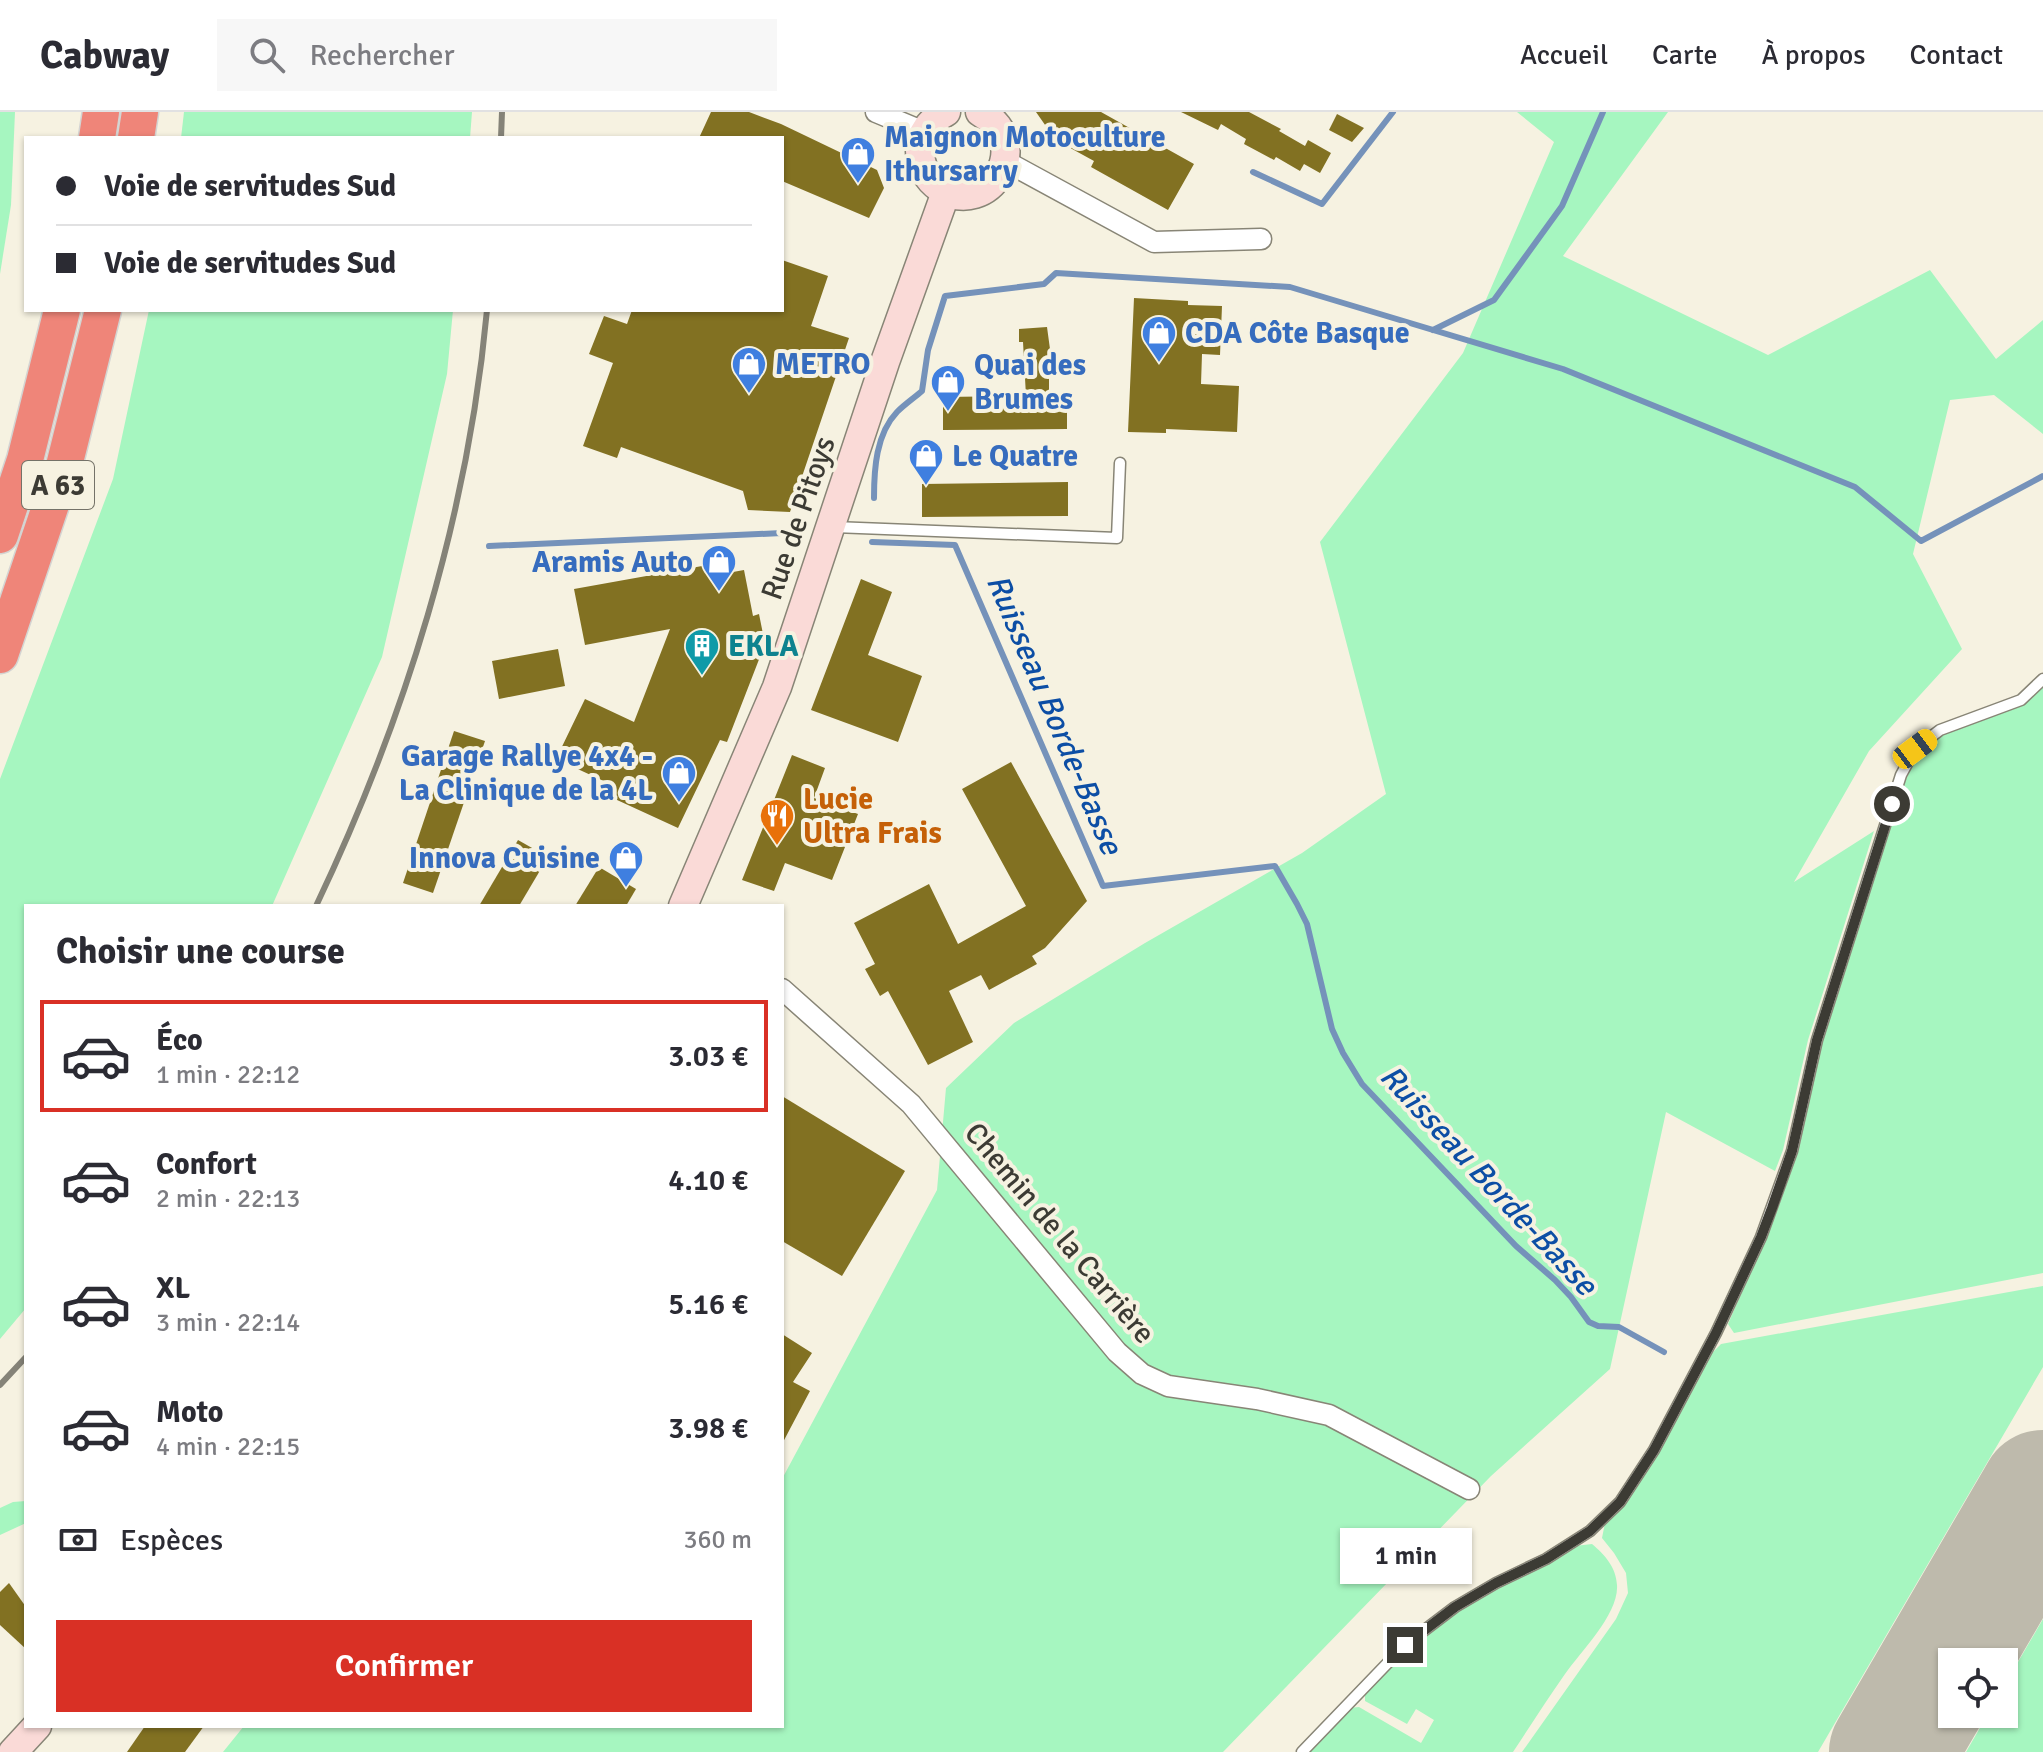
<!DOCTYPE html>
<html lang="fr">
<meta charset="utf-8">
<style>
body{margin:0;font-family:Signika,sans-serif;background:#f7f7f7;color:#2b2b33;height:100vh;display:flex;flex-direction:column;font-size:30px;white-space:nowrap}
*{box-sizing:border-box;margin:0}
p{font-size:26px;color:#7c7c81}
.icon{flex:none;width:44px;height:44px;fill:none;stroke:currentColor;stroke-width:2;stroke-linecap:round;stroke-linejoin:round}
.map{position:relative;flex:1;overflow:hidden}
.panel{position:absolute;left:24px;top:792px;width:760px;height:824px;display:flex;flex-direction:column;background:#fff;border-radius:0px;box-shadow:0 2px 6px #0004}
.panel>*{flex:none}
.guide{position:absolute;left:24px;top:24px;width:760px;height:176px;border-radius:0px;box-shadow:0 2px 6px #0004;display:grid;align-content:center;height:176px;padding:0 32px;background:#fff}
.fabs{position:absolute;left:1938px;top:1536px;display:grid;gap:16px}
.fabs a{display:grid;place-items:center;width:80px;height:80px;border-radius:0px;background:#fff;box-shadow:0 2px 6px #0004;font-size:40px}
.end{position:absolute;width:36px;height:36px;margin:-18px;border:10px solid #3c3b34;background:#fff;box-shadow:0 0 0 4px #fff}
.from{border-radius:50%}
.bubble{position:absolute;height:56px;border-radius:0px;background:#fff;box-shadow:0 2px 6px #0004;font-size:26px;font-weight:600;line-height:56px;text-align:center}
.car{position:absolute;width:24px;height:48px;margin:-24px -12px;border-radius:10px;box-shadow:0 0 6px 2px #0007;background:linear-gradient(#f5c518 24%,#345 0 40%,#f5c518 0 76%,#345 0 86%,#f5c518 0)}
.guide b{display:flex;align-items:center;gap:28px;height:76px;font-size:30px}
.guide b+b{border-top:2px solid #e1e1e2}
.guide i{width:20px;height:20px;background:#2b2b33}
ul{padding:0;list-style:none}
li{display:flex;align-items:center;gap:24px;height:112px;margin:0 16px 12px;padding:0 16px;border:4px solid transparent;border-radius:0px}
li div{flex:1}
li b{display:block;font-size:30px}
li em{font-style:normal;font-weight:600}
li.on{border-color:#d93025}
li>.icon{width:72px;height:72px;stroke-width:1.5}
h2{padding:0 32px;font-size:36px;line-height:96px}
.pay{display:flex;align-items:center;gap:20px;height:88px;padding:0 32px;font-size:30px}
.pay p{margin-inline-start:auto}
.cta{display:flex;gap:16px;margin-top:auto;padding:16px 32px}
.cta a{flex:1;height:92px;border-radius:0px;background:#d93025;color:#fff;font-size:32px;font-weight:600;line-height:92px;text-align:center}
header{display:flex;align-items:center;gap:48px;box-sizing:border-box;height:112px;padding:0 40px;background:#fff;border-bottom:2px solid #e1e1e2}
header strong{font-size:38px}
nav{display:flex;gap:44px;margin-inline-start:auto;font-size:28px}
.search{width:560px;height:72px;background:#f7f7f7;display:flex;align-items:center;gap:20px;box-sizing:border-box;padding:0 28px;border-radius:0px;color:#7c7c81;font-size:30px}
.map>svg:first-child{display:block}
.green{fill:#a6f6c0}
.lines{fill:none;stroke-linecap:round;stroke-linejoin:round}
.stream{stroke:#7592ba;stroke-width:6}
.runway{stroke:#bebaac;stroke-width:126}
.building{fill:#827122}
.lane-casing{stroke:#888576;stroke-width:13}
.street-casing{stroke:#888576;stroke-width:23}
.secondary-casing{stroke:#888576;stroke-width:31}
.highway-casing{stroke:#d4d4d2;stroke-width:39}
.lane{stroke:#fff;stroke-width:10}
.street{stroke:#fff;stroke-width:20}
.secondary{stroke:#fadad7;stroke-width:28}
.highway{stroke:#ef8579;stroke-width:36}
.rail{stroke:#858378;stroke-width:6}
.route{stroke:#3c3b34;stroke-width:10}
.labels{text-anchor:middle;stroke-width:8;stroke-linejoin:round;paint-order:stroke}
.shield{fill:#f6f2e1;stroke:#747268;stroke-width:2}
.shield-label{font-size:28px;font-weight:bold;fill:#3c3b34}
.shop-label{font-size:30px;font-weight:bold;fill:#366cbe;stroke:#f6f2e1;text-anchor:start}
.street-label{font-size:30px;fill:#3c3b34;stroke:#f6f2e1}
.culture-label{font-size:30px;font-weight:bold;fill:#0d838f;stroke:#f6f2e1;text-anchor:start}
.food-label{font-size:30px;font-weight:bold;fill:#c56008;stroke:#f6f2e1;text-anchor:start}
.water-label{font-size:32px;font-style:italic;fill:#0c4ea5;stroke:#f6f2e1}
</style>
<header>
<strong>Cabway</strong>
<div class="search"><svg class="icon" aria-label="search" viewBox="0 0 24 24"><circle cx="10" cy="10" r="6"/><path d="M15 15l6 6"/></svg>Rechercher</div>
<nav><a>Accueil</a><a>Carte</a><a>À propos</a><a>Contact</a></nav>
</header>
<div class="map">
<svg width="2043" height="1640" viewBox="0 0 2043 1640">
<rect width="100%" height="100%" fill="#f6f2e1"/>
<g class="green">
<polygon points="0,0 15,0 11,93 0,162"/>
<polygon points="184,0 472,0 470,26 181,26"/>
<polygon points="1517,0 1668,0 1563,144 1768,243 1930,158 1996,247 2043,208 2043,322 1994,283 1950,288 1913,442 1962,537 1869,639 1794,770 1874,719 1808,928 1783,1038 1775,1059 1666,1000 1610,1257 1491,1364 1223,1640 223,1640 244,1614 782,1614 782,1367 937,1078 946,976 1014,911 1145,831 1302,741 1386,682 1320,430 1463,241 1554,30"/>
<polygon points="149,198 453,198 447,262 382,545 272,794 26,794 26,1196 0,1227 0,667 113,367"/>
<polygon points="2043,573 2043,1161 1734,1221 1728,1212 1778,1096 1800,1031 1822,929 1901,678 1915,648 1926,633 1944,621 2019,594"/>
<polygon points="2043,1174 2043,1255 1818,1640 1522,1640 1616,1507 1628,1481 1626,1461 1614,1441 1602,1426 1605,1411 1629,1385 1656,1342 1710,1243 1721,1232"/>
<polygon points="26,1389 26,1411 0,1423 0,1396 13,1390"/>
<path d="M1592,1432C1605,1443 1616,1455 1617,1473C1619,1502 1581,1539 1565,1562C1547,1588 1530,1614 1513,1640H1307L1349,1596L1359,1595L1421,1631L1434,1608L1416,1597L1407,1612L1365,1589V1580L1405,1537L1448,1505L1489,1480L1575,1434Z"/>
<polygon points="2043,1507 2043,1640 1966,1640 1988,1602 2004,1602 2004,1574"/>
</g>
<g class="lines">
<g class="stream">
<polyline points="1253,60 1322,92 1393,0"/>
<polyline points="1433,218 1494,188 1562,94 1603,0"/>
<path d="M874,386C874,357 876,322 897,300C905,292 914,286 922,279L928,238L945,184L1044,172L1056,161L1290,175L1563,257L1855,375L1921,429L2043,364"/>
<polyline points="872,430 955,433 1103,774 1275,754 1297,792 1307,812 1332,917 1343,941 1362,972 1516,1134 1555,1168 1571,1185 1589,1210 1598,1214 1619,1215 1664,1240"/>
<polyline points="489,434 782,421"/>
</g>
<polyline class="runway" points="1892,1640 2043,1381"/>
</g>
<g class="building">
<polygon points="711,0 749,0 781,12 877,58 884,76 869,106 782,69 782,26 699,26"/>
<polygon points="1036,0 1101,0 1194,52 1168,98 1091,55 1094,49 1063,32 1050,20"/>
<polygon points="1181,0 1249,0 1281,17 1279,19 1305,34 1308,28 1331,41 1320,61 1304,52 1300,59 1276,45 1274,48 1244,32 1246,27 1221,12 1218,18"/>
<polygon points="1337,2 1364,16 1352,30 1329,18"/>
<polygon points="782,148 828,164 811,214 849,226 790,400 748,398 743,379 621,335 617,346 583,334 613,251 589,242 604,204 627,212 632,198 782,198"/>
<polygon points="1134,186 1188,189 1188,193 1222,194 1220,243 1202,242 1201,272 1239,274 1237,320 1166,317 1166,321 1128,320"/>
<polygon points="1047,215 1052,252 1049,252 1049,283 1067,283 1067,317 943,318 943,285 1026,284 1023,230 1019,230 1019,217"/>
<polygon points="1068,370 1068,404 922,405 922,372"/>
<polygon points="730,449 733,460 744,458 753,504 759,502 765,532 727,630 720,628 678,716 604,682 608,671 556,647 585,587 634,610 670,517 585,533 574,477"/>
<polygon points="861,467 892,480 868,543 922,564 898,630 811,598"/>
<polygon points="558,537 565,574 499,587 492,549"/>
<polygon points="454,619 485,629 433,781 403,771"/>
<polygon points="792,643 825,656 814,686 858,702 832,768 785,751 774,779 742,768"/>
<polygon points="1011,650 1087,789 1045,836 1032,844 1037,852 989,878 981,863 949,879 973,930 928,953 888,879 880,884 865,857 875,852 854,811 929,772 958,832 1026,794 962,677"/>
<polygon points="518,728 548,745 519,794 479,794"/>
<polygon points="599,755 636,777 626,794 575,794"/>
<polygon points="782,984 905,1059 842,1164 782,1129"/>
<polygon points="782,1222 812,1241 793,1270 810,1279 782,1332"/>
<polygon points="9,1471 26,1495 26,1537 0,1513 0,1480"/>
<polygon points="145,1614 204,1614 185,1640 127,1640"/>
</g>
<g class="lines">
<defs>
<g id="lane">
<polyline points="834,415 1117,426 1120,351"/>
<polyline points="1302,1640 1405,1533 1455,1495 1496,1471 1546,1447 1590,1419 1620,1390 1654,1338 1716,1221 1761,1125 1792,1039 1817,928 1901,663 1915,637 1940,618 2021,588 2043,567"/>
</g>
<g id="street">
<polyline points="876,0 924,20"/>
<polyline points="1005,49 1154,130 1261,127"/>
<polyline points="782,877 911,992 1117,1240 1142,1262 1168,1274 1257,1287 1329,1303 1469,1377"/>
</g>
<g id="secondary">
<path d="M946,0C931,8 920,21 920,39C920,54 927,67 940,76C989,108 1036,31 980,0"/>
<polyline points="683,794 777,575 885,250 946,80"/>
<polyline points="13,1640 37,1614"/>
</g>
<g id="highway">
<polyline points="97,26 101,0"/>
<polyline points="136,26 140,0"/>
<polyline points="0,423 25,348 62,198"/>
<polyline points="0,543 64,354 103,198"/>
</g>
</defs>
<use href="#lane" class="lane-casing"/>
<use href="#street" class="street-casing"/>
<use href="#secondary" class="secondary-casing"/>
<use href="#highway" class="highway-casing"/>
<use href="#lane" class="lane"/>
<use href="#street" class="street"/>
<use href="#secondary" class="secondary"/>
<use href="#highway" class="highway"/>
<g class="rail">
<polyline points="501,26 502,0"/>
<path d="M316,794C405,607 468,404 487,198"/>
<polyline points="0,1273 26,1245"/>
</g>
</g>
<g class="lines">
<polyline class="route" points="1405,1533 1455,1495 1496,1471 1546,1447 1590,1419 1620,1390 1654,1338 1716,1221 1761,1125 1772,1096 1792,1039 1817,928 1892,692"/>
</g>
<defs>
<symbol id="shop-pin" viewBox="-11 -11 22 30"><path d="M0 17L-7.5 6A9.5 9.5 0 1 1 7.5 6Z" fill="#3f7fe0" stroke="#f6f2e1"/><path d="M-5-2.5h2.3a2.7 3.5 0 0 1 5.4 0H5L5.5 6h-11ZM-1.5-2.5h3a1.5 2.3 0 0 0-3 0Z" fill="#fff"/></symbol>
<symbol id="building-pin" viewBox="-11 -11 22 30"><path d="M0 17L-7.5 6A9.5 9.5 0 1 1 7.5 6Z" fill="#0f9aa8" stroke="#f6f2e1"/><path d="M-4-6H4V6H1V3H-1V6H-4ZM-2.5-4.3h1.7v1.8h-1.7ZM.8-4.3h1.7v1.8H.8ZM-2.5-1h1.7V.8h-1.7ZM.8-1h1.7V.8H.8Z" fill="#fff"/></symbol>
<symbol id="restaurant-pin" viewBox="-11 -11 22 30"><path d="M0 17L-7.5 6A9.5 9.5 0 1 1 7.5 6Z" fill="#e8710a" stroke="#f6f2e1"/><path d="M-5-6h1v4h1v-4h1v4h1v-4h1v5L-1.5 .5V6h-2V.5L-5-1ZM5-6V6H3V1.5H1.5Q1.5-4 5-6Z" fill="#fff"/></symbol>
</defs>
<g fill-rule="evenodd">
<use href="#shop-pin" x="838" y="22" width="40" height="54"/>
<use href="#shop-pin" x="1139" y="201" width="40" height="54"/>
<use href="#shop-pin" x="729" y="232" width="40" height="54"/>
<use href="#shop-pin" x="928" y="250" width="40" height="54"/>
<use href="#shop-pin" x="906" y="324" width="40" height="54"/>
<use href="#shop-pin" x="699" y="430" width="40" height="54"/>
<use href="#building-pin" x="682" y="514" width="40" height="54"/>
<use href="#shop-pin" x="659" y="641" width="40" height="54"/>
<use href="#restaurant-pin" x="757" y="684" width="40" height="54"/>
<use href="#shop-pin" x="606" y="726" width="40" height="54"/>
</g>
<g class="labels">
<rect class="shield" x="22" y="349" width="72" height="48" rx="6"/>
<g class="shield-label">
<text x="58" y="383">A 63</text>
</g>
<g class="shop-label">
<text x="884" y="35">Maignon Motoculture<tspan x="884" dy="34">Ithursarry</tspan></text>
<text x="1185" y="231">CDA Côte Basque</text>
<text x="775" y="262">METRO</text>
<text x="974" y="263">Quai des<tspan x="974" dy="34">Brumes</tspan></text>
<text x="952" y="354">Le Quatre</text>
<text x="693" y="460" text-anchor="end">Aramis Auto</text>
<text x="653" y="654" text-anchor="end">Garage Rallye 4x4 -<tspan x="653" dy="34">La Clinique de la 4L</tspan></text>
<text x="600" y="756" text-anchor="end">Innova Cuisine</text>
</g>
<g class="street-label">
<text transform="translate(798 406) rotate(-71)" y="10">Rue de Pitoys</text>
<text transform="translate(1060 1121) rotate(50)" y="10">Chemin de la Carrière</text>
</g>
<g class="culture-label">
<text x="728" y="544">EKLA</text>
</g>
<g class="food-label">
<text x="803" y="697">Lucie<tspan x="803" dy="34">Ultra Frais</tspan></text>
</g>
<g class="water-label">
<text transform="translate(1055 602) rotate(67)" y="11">Ruisseau Borde-Basse</text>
<text transform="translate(1489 1068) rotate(47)" y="11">Ruisseau Borde-Basse</text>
</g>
</g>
</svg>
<div class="fabs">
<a><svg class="icon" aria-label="locate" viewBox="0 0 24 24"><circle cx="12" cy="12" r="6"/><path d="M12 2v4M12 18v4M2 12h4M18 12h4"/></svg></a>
</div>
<i class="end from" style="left:1892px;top:692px"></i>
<i class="end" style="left:1405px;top:1533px"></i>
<div class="bubble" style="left:1340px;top:1416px;width:132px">1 min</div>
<i class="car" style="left:1915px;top:637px;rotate:53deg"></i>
<div class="guide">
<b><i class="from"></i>Voie de servitudes Sud</b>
<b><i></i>Voie de servitudes Sud</b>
</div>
<section class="panel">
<h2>Choisir une course</h2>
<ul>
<li class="on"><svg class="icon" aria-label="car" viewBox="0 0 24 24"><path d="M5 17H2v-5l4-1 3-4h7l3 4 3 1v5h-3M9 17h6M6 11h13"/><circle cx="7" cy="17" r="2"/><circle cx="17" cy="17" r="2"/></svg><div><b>Éco</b><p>1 min · 22:12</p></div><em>3.03 €</em></li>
<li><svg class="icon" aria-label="car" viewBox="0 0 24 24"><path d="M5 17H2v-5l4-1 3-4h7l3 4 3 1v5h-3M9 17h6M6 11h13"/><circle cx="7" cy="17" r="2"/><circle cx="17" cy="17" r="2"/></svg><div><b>Confort</b><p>2 min · 22:13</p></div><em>4.10 €</em></li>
<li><svg class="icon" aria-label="car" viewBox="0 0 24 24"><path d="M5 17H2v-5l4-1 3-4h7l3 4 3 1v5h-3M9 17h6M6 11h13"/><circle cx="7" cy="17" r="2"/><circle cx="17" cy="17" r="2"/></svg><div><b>XL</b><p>3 min · 22:14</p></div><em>5.16 €</em></li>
<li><svg class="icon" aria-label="car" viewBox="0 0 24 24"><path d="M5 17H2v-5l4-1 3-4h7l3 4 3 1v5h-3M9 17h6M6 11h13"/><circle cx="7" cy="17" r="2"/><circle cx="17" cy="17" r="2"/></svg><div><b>Moto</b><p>4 min · 22:15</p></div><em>3.98 €</em></li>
</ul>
<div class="pay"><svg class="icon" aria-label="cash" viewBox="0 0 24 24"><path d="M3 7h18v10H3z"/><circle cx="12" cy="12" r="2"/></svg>Espèces<p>360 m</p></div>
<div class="cta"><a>Confirmer</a></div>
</section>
</div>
